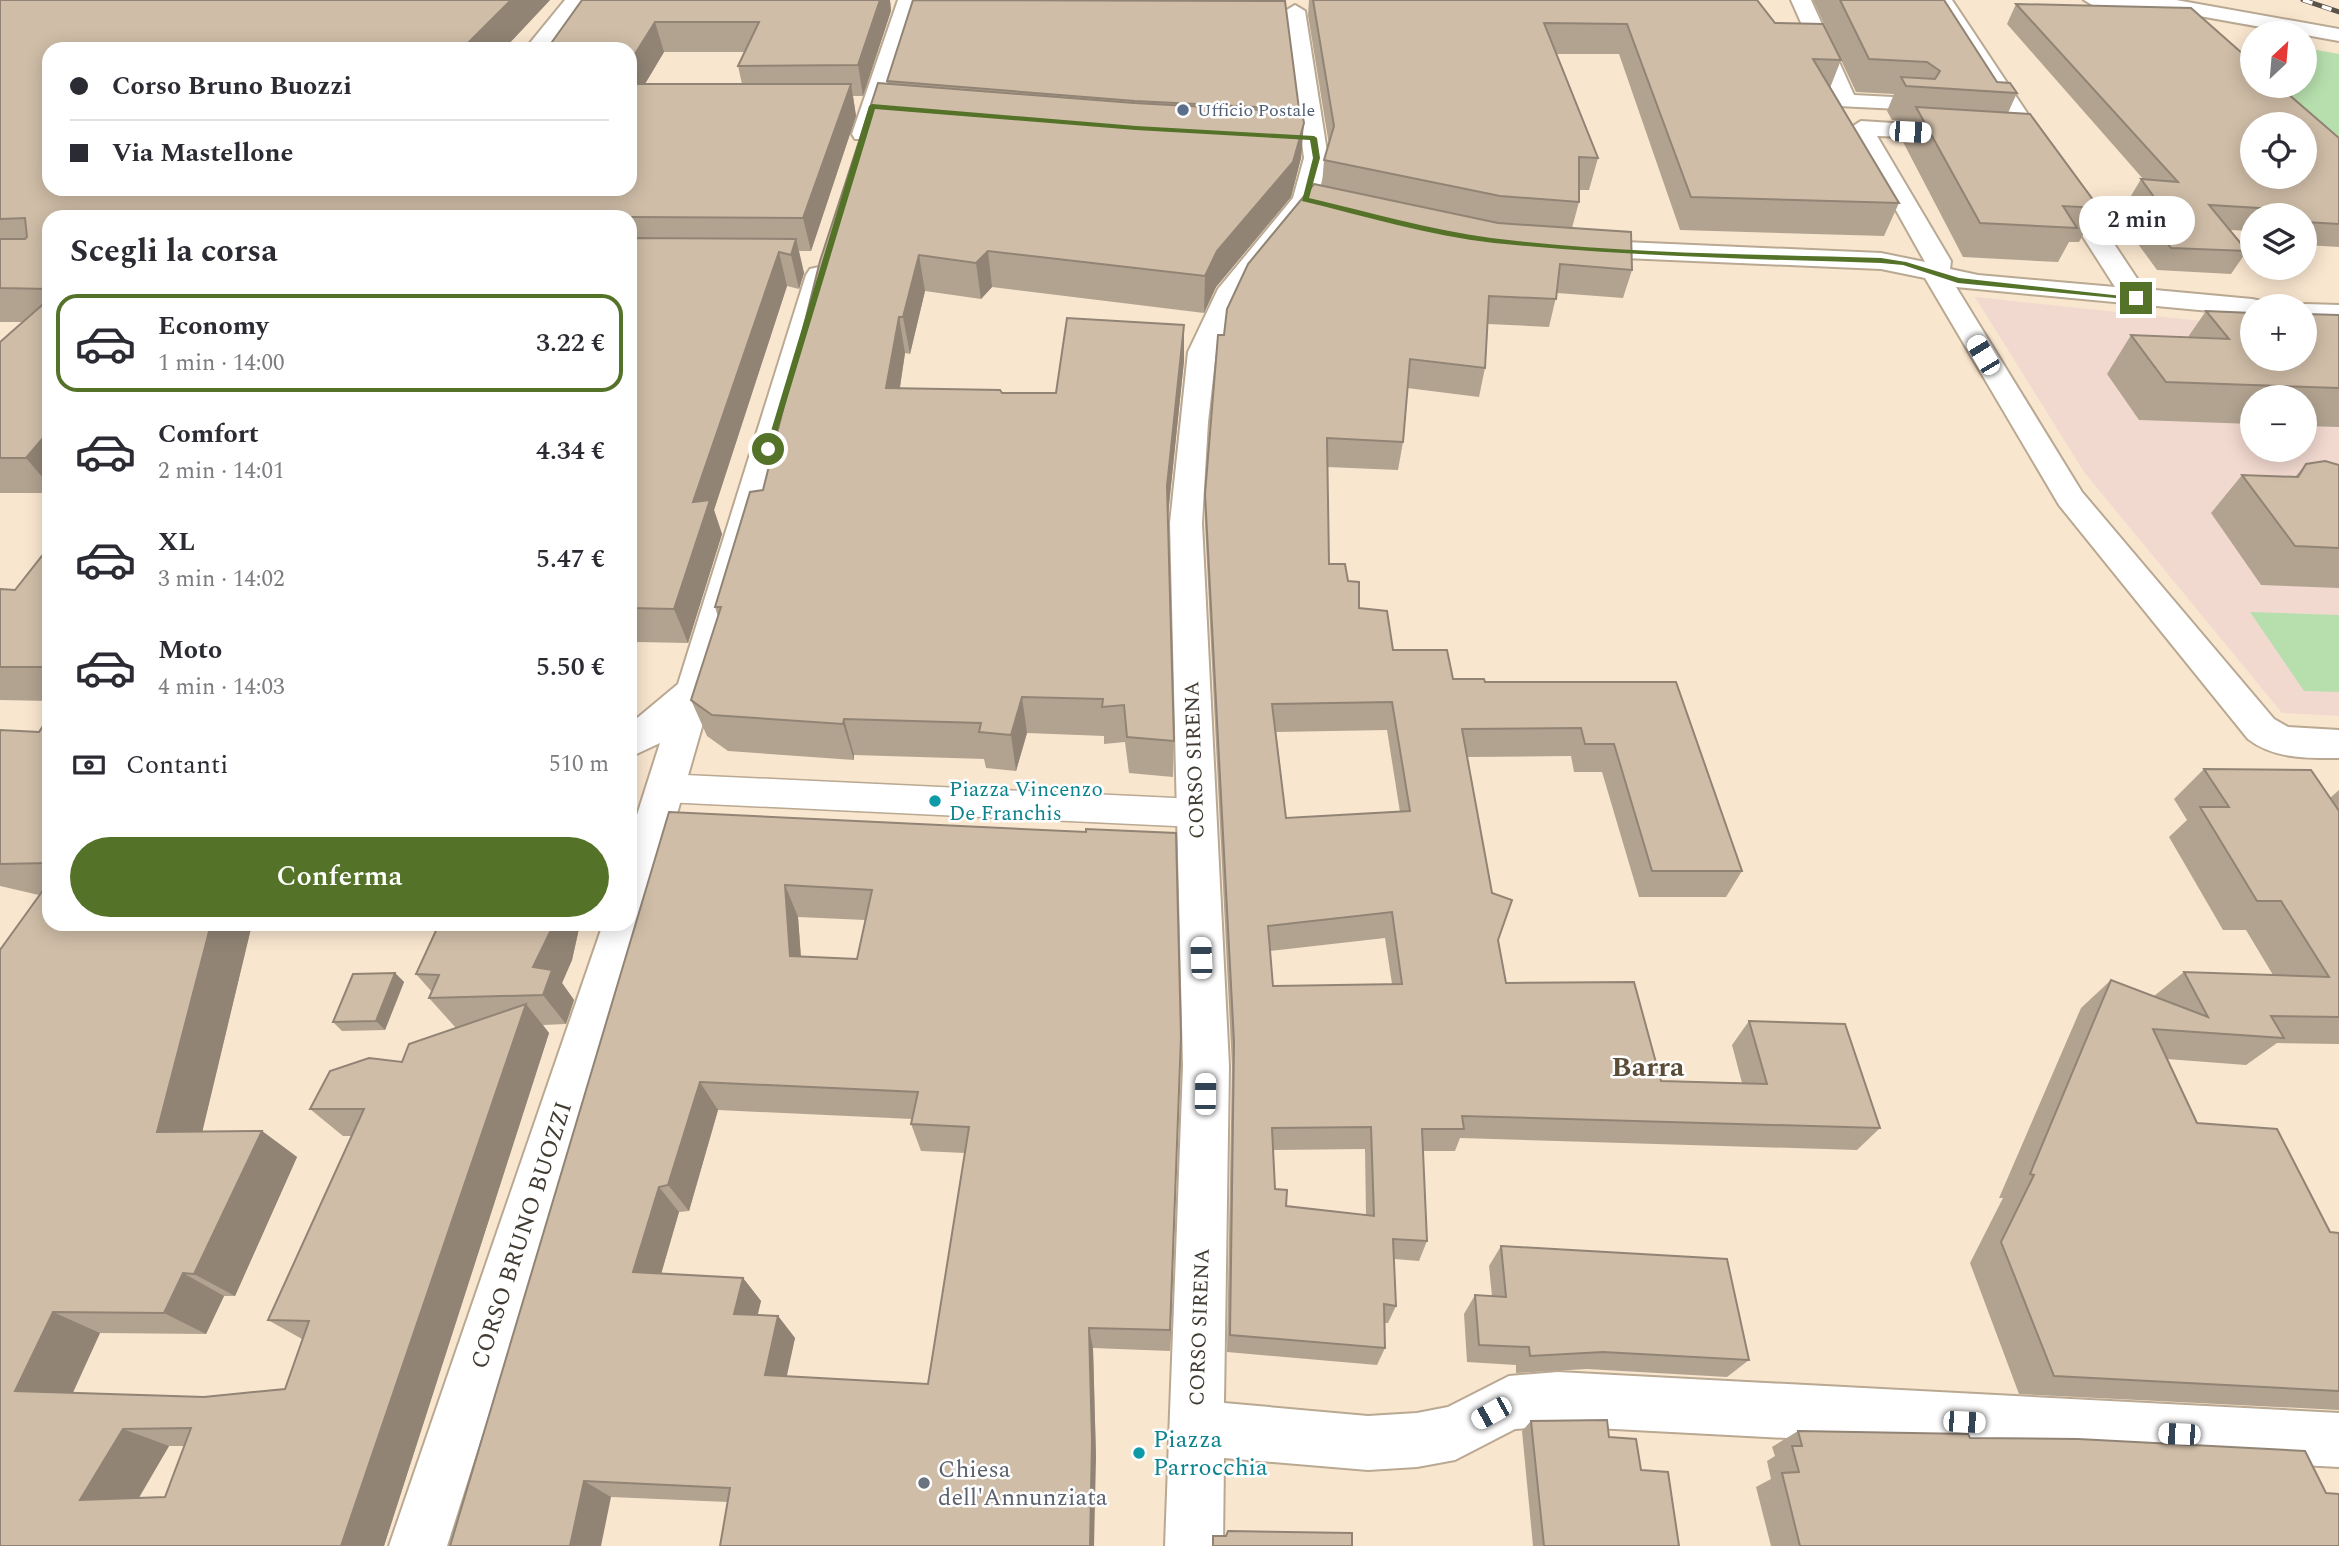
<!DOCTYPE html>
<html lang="it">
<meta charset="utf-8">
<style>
body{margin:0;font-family:Spectral,serif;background:#f2f2f3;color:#2b2b33;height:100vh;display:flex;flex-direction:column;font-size:26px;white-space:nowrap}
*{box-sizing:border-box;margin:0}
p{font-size:23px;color:#7c7c81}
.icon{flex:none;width:38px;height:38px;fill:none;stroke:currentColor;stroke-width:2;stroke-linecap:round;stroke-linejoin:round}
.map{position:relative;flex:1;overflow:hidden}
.panel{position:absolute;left:42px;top:210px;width:595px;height:721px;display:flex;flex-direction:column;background:#fff;border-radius:21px;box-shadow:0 4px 18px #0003}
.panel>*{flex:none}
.banner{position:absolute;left:42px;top:42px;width:595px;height:154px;border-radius:21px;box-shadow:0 4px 18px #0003;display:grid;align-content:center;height:154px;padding:0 28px;background:#fff}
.needle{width:46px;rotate:26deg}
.tools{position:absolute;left:2240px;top:21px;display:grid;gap:14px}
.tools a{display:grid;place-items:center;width:77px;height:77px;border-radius:50%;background:#fff;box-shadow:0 4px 18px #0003;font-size:35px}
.end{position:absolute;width:32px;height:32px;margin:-16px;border:9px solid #547228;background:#fff;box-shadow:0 0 0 4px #fff}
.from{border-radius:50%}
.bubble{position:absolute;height:49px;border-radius:24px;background:#fff;box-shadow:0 4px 18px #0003;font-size:23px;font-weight:600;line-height:49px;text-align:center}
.car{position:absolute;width:21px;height:42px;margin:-21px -10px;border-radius:9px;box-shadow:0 0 5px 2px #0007;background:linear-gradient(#fff 24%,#345 0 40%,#fff 0 76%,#345 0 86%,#fff 0)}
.banner b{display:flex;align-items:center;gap:24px;height:66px;font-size:26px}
.banner b+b{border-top:2px solid #e1e1e2}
.banner i{width:18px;height:18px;background:#2b2b33}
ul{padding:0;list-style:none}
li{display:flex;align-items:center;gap:21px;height:98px;margin:0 14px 10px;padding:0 14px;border:4px solid transparent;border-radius:21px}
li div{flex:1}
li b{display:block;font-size:26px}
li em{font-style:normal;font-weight:600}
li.selected{border-color:#547228}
li>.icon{width:63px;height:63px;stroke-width:1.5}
h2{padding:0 28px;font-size:32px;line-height:84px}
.pay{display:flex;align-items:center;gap:18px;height:77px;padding:0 28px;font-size:26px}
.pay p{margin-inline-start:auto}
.primary-button{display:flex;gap:14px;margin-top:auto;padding:14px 28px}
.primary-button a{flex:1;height:80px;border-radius:42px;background:#547228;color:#fff;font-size:28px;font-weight:600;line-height:80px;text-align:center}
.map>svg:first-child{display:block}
.education{fill:#f2d9d0;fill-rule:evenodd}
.green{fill:#b7dfad}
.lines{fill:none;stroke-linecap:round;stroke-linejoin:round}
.pedestrian-casing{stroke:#b9a892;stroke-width:3}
.minor-casing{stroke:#b9a892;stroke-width:4}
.tertiary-casing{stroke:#b9a892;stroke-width:4}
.pedestrian{fill:#fff;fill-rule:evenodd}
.minor{fill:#fff;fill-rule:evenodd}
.tertiary{fill:#fff;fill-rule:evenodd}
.rail-casing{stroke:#5c5348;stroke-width:5}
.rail{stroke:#fff;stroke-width:3.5;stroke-dasharray:10;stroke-linecap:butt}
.wall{fill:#b2a390;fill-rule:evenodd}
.shaded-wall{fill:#918475}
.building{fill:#cfbda7;stroke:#918475;stroke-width:2;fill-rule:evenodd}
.route{fill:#547228}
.service-dot{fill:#5c6f8a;stroke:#fff;stroke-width:2.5}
.culture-dot{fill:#0f9aa8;stroke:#fff;stroke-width:2.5}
.worship-dot{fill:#6b7280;stroke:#fff;stroke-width:2.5}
.labels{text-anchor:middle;stroke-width:5;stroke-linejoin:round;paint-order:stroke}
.far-service-label{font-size:18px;fill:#4e5e75;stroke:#fff;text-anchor:start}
.street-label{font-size:21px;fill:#423b32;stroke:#fff}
.culture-label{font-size:21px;fill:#0d838f;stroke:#fff;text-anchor:start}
.near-street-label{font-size:24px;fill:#423b32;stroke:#fff}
.near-culture-label{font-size:24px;fill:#0d838f;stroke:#fff;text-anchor:start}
.near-worship-label{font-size:24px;fill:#5b616d;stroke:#fff;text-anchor:start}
.district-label{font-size:28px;font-weight:bold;fill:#5b4c38;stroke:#fff}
</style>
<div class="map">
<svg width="2339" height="1546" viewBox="0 0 2339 1546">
<rect width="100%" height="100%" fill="#f9e6cf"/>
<path class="education" d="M1975,297L2230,324L2252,359H2305L2339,331V716L2282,713L2084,472ZM2252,397H2305V450H2252Z"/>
<g class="green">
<polygon points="2305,48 2339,54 2339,152 2262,86 2305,86"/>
<polygon points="2250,612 2339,615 2339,692 2304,691"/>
</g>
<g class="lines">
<defs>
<polygon id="pedestrian" points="664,774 1196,799 1209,803 1214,813 1209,823 1196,827 664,802 652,798 646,788 652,778"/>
<g id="minor">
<polygon points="565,0 585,0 546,49 525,49"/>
<polygon points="898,0 918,0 874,134 871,139 855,139 852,134"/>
<polygon points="1791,0 1811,0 1854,95 1912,98 1923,105 1920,110 1838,106"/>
<path d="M1932,0H1952L2144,289L2252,299L2262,301L2265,306H2252V315L1956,287L2082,492L2274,719L2288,727L2339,730V758C2307,758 2274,759 2248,739L2059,505L1925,278L1881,269L1578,256L1569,253L1565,248L1569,243L1578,240L1881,253L1925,262L1850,128L1861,121L1957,127L1968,134L1965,139L1877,136L1951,261L1950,269L1978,275L2115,287Z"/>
<polygon points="1295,5 1305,11 1328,158 1317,199 1244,291 1216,352 1208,422 1202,523 1229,1066 1224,1403 1368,1416 1417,1413 1448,1407 1509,1376 1558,1372 2339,1413 2339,1467 1558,1426 1515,1429 1455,1460 1417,1467 1368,1470 1224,1458 1223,1546 1165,1546 1183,1066 1170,523 1188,352 1218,289 1293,198 1304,158 1285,11"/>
<polygon points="819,267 828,269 832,275 651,904 642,917 645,924 447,1546 389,1546 603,924 630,924 630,837 660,743 630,757 630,724 678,684 806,275 810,269"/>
<polygon points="2305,304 2339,305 2339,321 2305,320 2305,306 2295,306"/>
</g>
<polygon id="tertiary" points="2084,0 2176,0 2339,29 2339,41 2177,12 2175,18 2168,20 2094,6"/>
</defs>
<use href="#pedestrian" class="pedestrian-casing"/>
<use href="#minor" class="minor-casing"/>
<use href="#tertiary" class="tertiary-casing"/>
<use href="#pedestrian" class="pedestrian"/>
<use href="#minor" class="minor"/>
<use href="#tertiary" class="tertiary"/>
<defs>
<polyline id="rail" points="2303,0 2339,12"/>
</defs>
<use href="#rail" class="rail-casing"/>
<use href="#rail" class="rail"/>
</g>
<g class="wall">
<path d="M0,0H550L504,49H49V189H630L582,0H890L891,11L863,96H853L856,116L811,251H799L804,273L799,289L787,286L714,510L722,534L688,643L637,642L630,656V217H49V493H0V342L23,322H0ZM664,52H744L738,66L742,84H645Z"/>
<path d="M1309,0H1757L1775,23L1841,60L1830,88L1899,203L1884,236L1680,230L1619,54H1556L1598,158L1589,190H1579V202L1572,228L1632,270L1623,298L1557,293L1549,327L1488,324L1485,368L1479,397L1407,388L1403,442L1398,470L1327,467L1329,564L1348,581L1359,608L1393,650L1453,679L1485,682H1676L1742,871L1726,897H1639L1602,772H1574L1571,756L1467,757L1498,940L1506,983L1661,1081L1742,1083L1732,1045L1749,1021L1880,1128L1857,1150L1460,1138L1455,1151H1423L1427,1241L1419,1261L1394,1259L1396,1306L1388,1323H1384L1385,1348L1377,1365L1227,1352L1232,1066L1205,523V494L1224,335L1322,185L1324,160L1329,145L1308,15ZM1387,730L1400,812L1286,818L1276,732ZM1385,938L1392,984L1273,986L1270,951ZM1365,1149L1366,1215L1286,1206L1275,1189L1273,1150Z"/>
<polygon points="1813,0 1944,0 1997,82 2017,93 2008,113 2099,208 2079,242 2069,242 2058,262 1963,257 1902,140 1910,122 1892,120 1887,111 1894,94 1856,92"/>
<polygon points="2016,4 2339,138 2339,247 2305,245 2305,215 2252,215 2252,231 2229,230 2247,251 2231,274 2157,270 2130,233 2139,217 2128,201 2141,179 2144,180 2007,24"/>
<polygon points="887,81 1299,109 1301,158 1291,197 1216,287 1204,313 992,287 981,299 925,291 910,354 905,353 900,388 1002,393 1056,393 1184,325 1184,361 1168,516 1174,741 1173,777 1129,773 1125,742 1104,744 1104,736 1027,733 1016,771 986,768 984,759 854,755 854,760 728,751 707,736 691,700 718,617 715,607 763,490 887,84"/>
<polygon points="2206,311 2339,315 2339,427 2305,426 2305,397 2252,397 2252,424 2139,420 2107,374 2131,335 2188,337"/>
<polygon points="2306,464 2339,465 2339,588 2261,585 2211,513 2242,475 2295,477"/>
<polygon points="49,547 49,701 0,700 0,589 15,590"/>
<path d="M49,717V924H252L202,1132L262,1131L297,1157L235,1296H224L206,1334L100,1333L73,1393L204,1397L285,1389L302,1339L268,1320L352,1136H343L310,1109L402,1062L456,1028L429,998L432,992L416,974L439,924H580L572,960L562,983L574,1000L566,1024L543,1025L549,1033L384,1546H0L39,895L0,886V730L39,732ZM169,1446H185L165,1497L139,1498Z"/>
<polygon points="2204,769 2330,798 2339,790 2339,1044 2277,1043 2246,1065 2167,1059 2197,1123 2330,1232 2339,1233 2339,1410 2019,1394 1970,1263 2003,1198 1999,1198 2081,1008 2111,980 2154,996 2184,972 2273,975 2246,930 2223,930 2169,837 2187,820 2174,799"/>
<path d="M669,812L1086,832L1180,1066L1170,1351L1093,1348L1096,1458L728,1502L611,1497L450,1546ZM798,917L865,920L857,959L801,957ZM718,1110L912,1119L911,1124L921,1151L965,1153L928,1384L786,1376L795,1338L778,1316L757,1315L761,1301L743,1278L661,1274L679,1212L689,1211Z"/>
<polygon points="395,973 404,982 385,1030 342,1031 333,1022"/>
<polygon points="1501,1246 1749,1360 1727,1377 1587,1369 1516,1373 1516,1365 1467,1362 1464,1314 1475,1295 1492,1296 1489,1266"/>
<polygon points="1531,1421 1609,1437 1641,1470 1679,1546 1533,1546 1522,1431"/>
<polygon points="1798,1431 1970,1438 2326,1493 2339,1546 1771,1546 1756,1487 1771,1479 1767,1461 1775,1456 1772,1447"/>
</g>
<g class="shaded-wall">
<polygon points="511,0 550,0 504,49 462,49"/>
<polygon points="880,0 890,0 891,11 863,96 858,65"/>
<polygon points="655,22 664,52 637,97 630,98 630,62"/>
<polygon points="851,84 856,116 811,251 803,218"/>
<polygon points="1304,123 1301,158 1291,197 1216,287 1204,313 1205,276 1217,251"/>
<polygon points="796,239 804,273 799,289 791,255"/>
<polygon points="988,251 992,287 981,299 976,263"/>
<polygon points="779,252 787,286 714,510 722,534 688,643 674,609 693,502"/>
<polygon points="919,255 925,291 910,354 903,317"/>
<polygon points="899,317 905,353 894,425 886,388"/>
<polygon points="1184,325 1184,361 1167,523 1167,486"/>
<polygon points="49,431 49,485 26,458"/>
<polygon points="630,627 637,642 630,656"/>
<polygon points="1022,697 1027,733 1016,771 1011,735"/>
<polygon points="844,719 854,755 854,760 843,724"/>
<polygon points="785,885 798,917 803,987 790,956"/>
<polygon points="211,924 252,924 196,1158 157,1132"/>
<polygon points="552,924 580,924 572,960 562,983 574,1000 566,1024 543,995 533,967"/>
<polygon points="395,973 404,982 385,1030 376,1021"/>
<polygon points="526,1004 549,1033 384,1546 341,1546"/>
<polygon points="1181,1037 1180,1066 1170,1351 1170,1330"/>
<polygon points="700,1082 718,1110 689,1211 668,1185"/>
<polygon points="262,1131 297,1157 235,1296 194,1274"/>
<polygon points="659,1187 679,1212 655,1295 633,1272"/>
<polygon points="183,1273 224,1296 206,1334 164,1313"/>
<polygon points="743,1278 761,1301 753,1335 734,1314"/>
<polygon points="53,1312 100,1333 65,1409 15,1391"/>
<polygon points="778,1316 795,1338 783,1394 765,1375"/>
<polygon points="1089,1328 1093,1348 1096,1458 1094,1546 1090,1546"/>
<polygon points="123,1429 169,1446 129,1514 80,1500"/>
<polygon points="584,1481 611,1497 601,1546 570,1546"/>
</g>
<g class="building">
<polygon points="0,0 511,0 462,49 49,49 49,189 630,189 630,84 851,84 803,218 630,217 49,217 49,289 0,288 0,239 25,239 27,237 25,218 0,219"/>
<polygon points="582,0 880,0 858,65 738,66 759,22 655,22 630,62 630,49 547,49"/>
<polygon points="913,0 1285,1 1299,109 1135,101 887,81"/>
<polygon points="1313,0 1757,0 1775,23 1823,24 1841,60 1813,59 1899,203 1691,197 1627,24 1544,23 1598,158 1579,157 1579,202 1500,196 1324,160 1334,126"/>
<polygon points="1840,0 1944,0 1997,82 2010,83 2017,93 1906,86 1901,77 1935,79 1940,71 1927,62 1869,59"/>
<path d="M2016,4L2191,8L2252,62V86H2279L2339,138V224L2305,222V215H2297L2292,210L2209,205L2247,251L2171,248L2143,210L2164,211L2141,179L2178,182ZM2252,124H2305V177H2252Z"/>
<polygon points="878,83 1134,103 1302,112 1304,123 1293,162 1217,251 1205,276 988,251 976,263 919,255 903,317 899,317 886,388 1000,390 1002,393 1056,393 1067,318 1184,325 1167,486 1174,741 1127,737 1124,705 1102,707 1103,699 1022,697 1011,735 979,732 981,723 844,719 843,724 712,715 691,700 721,607 715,607 750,492 763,490 820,261"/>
<polygon points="1916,107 2030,114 2099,208 2063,206 2077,228 1980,223"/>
<path d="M1314,184L1498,223L1631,232L1632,270L1560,264L1556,299L1489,296L1485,368L1410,359L1403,442L1327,438L1329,564H1345L1348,581L1359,582V608L1387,611L1393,650H1447L1453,679H1484L1485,682H1676L1742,871H1652L1614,744H1585L1581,728L1462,729L1492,893L1512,900L1498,940L1506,983L1634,982L1661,1081L1767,1084L1749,1021L1845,1024L1880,1128L1462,1116L1464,1129H1422L1427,1241L1393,1239L1396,1306L1384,1304L1385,1348L1230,1335L1234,1042L1205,494L1218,335H1224L1227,309L1248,264ZM1392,702L1410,811L1286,818L1272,704ZM1392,912L1402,984L1273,986L1268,926ZM1371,1127L1374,1216L1286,1206L1287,1190L1275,1189L1272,1128Z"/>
<polygon points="630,238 796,239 791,255 779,252 693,502 710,500 674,609 630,608"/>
<polygon points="49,299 49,431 26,458 0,458 0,342"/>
<polygon points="2206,311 2252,313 2252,359 2305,359 2305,314 2339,315 2339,388 2166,382 2131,335 2229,339"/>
<polygon points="2325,461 2339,465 2339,548 2295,546 2242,475 2298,477 2306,464"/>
<polygon points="49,547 49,667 0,667 0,589 15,590"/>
<polygon points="49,717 49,863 0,864 0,730 39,732"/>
<polygon points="2204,769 2311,770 2339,811 2339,1017 2271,1016 2284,1038 2153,1029 2197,1123 2277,1129 2330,1232 2339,1233 2339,1391 2054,1376 2001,1242 2034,1175 2030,1174 2111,980 2208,1017 2184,972 2329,977 2281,901 2257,901 2200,807 2229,807"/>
<path d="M669,812L1086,832V829L1176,833L1181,1037L1170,1330L1089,1328L1092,1441L1090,1546H720L730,1488L584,1481L570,1546H450ZM785,885L872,890L857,959L790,956ZM700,1082L918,1092L911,1124L969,1127L928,1384L765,1375L778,1316L734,1314L743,1278L633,1272L659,1187L668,1185Z"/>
<path d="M49,882V924H211L157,1132L262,1131L194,1274L183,1273L164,1313L53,1312L15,1391L204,1397L285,1389L309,1321L268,1320L364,1109H310L330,1071L369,1058L402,1062L409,1044L526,1004L341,1546H0V950ZM191,1428L165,1497L80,1500L123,1429Z"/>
<polygon points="439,924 552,924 551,930 533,967 552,970 543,995 429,998 439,975 416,974"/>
<polygon points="395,973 376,1021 333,1022 353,974"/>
<polygon points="1501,1246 1727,1259 1749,1360 1603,1352 1530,1356 1529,1347 1479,1345 1475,1295 1506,1297"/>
<polygon points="1607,1420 1609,1437 1636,1439 1641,1470 1668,1472 1679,1546 1544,1546 1531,1421"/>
<polygon points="1798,1431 1968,1434 1970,1438 2078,1439 2305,1451 2326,1493 2339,1494 2339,1546 1800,1546 1782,1473 1799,1472 1792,1446 1802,1446"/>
<polygon points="1228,1531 1352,1533 1352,1546 1213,1546 1213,1536 1226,1536"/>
</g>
<path class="route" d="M872,104L1136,126L1314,136L1317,138L1320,158L1309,198C1369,212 1430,230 1491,238C1618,254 1753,254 1881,258L1906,262L1959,278L2140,298L2136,300L1958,283L1903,265L1881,263C1752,259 1622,256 1494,243C1429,236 1365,216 1302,201L1313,158L1310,140L1136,130L875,109L772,449L765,451L869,106Z"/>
<circle class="service-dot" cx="1183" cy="110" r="7"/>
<g class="culture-dot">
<circle cx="935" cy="801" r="7"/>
<circle cx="1139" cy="1453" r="7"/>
</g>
<circle class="worship-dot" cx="924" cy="1483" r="7"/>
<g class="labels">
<g class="far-service-label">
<text x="1197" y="116">Ufficio Postale</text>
</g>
<g class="street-label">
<text transform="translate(1194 760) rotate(-92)" y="7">CORSO SIRENA</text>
<text transform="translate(1199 1327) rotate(-88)" y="7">CORSO SIRENA</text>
</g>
<g class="culture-label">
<text x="949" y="796">Piazza Vincenzo<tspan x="949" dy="24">De Franchis</tspan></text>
</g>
<g class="near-street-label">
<text transform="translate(521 1235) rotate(-72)" y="8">CORSO BRUNO BUOZZI</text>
</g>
<g class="near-culture-label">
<text x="1153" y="1447">Piazza<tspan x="1153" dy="28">Parrocchia</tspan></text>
</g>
<g class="near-worship-label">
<text x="938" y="1477">Chiesa<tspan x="938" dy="28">dell'Annunziata</tspan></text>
</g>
<g class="district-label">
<text x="1648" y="1076">Barra</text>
</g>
</g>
</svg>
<div class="tools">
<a><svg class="needle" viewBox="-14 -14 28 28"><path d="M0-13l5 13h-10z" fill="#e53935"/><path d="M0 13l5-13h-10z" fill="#7c7c81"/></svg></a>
<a><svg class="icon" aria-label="locate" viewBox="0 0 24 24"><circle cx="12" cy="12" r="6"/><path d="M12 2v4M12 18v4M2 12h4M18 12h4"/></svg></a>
<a><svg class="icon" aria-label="layers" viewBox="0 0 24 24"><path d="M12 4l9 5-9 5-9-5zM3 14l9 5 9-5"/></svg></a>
<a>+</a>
<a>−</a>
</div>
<i class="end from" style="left:768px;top:449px"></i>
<i class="end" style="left:2136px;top:298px"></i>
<div class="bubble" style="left:2079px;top:196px;width:116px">2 min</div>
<i class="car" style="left:1910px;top:132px;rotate:93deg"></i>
<i class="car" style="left:1983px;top:355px;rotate:329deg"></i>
<i class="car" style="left:1201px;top:958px;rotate:358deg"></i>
<i class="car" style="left:1205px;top:1094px;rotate:1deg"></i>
<i class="car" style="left:1491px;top:1413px;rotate:241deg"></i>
<i class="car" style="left:1964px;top:1422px;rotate:93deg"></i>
<i class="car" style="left:2179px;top:1434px;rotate:272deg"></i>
<div class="banner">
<b><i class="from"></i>Corso Bruno Buozzi</b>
<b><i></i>Via Mastellone</b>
</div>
<section class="panel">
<h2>Scegli la corsa</h2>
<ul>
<li class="selected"><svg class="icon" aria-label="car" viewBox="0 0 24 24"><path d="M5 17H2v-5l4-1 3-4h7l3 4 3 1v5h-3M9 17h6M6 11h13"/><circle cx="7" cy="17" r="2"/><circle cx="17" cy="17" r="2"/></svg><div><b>Economy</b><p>1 min · 14:00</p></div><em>3.22 €</em></li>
<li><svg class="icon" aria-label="car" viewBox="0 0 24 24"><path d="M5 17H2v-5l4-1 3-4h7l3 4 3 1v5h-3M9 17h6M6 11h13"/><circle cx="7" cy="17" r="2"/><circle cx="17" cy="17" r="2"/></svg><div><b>Comfort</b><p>2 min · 14:01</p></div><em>4.34 €</em></li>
<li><svg class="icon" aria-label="car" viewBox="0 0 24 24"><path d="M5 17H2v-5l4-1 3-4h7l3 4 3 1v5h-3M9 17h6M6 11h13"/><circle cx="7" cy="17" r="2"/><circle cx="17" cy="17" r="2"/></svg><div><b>XL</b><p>3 min · 14:02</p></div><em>5.47 €</em></li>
<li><svg class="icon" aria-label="car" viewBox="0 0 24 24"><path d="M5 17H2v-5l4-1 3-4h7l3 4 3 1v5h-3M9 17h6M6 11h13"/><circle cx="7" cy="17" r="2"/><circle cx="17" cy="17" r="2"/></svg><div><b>Moto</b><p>4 min · 14:03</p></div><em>5.50 €</em></li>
</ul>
<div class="pay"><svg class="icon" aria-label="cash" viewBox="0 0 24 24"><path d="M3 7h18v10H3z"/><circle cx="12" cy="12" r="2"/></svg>Contanti<p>510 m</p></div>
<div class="primary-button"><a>Conferma</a></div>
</section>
</div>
